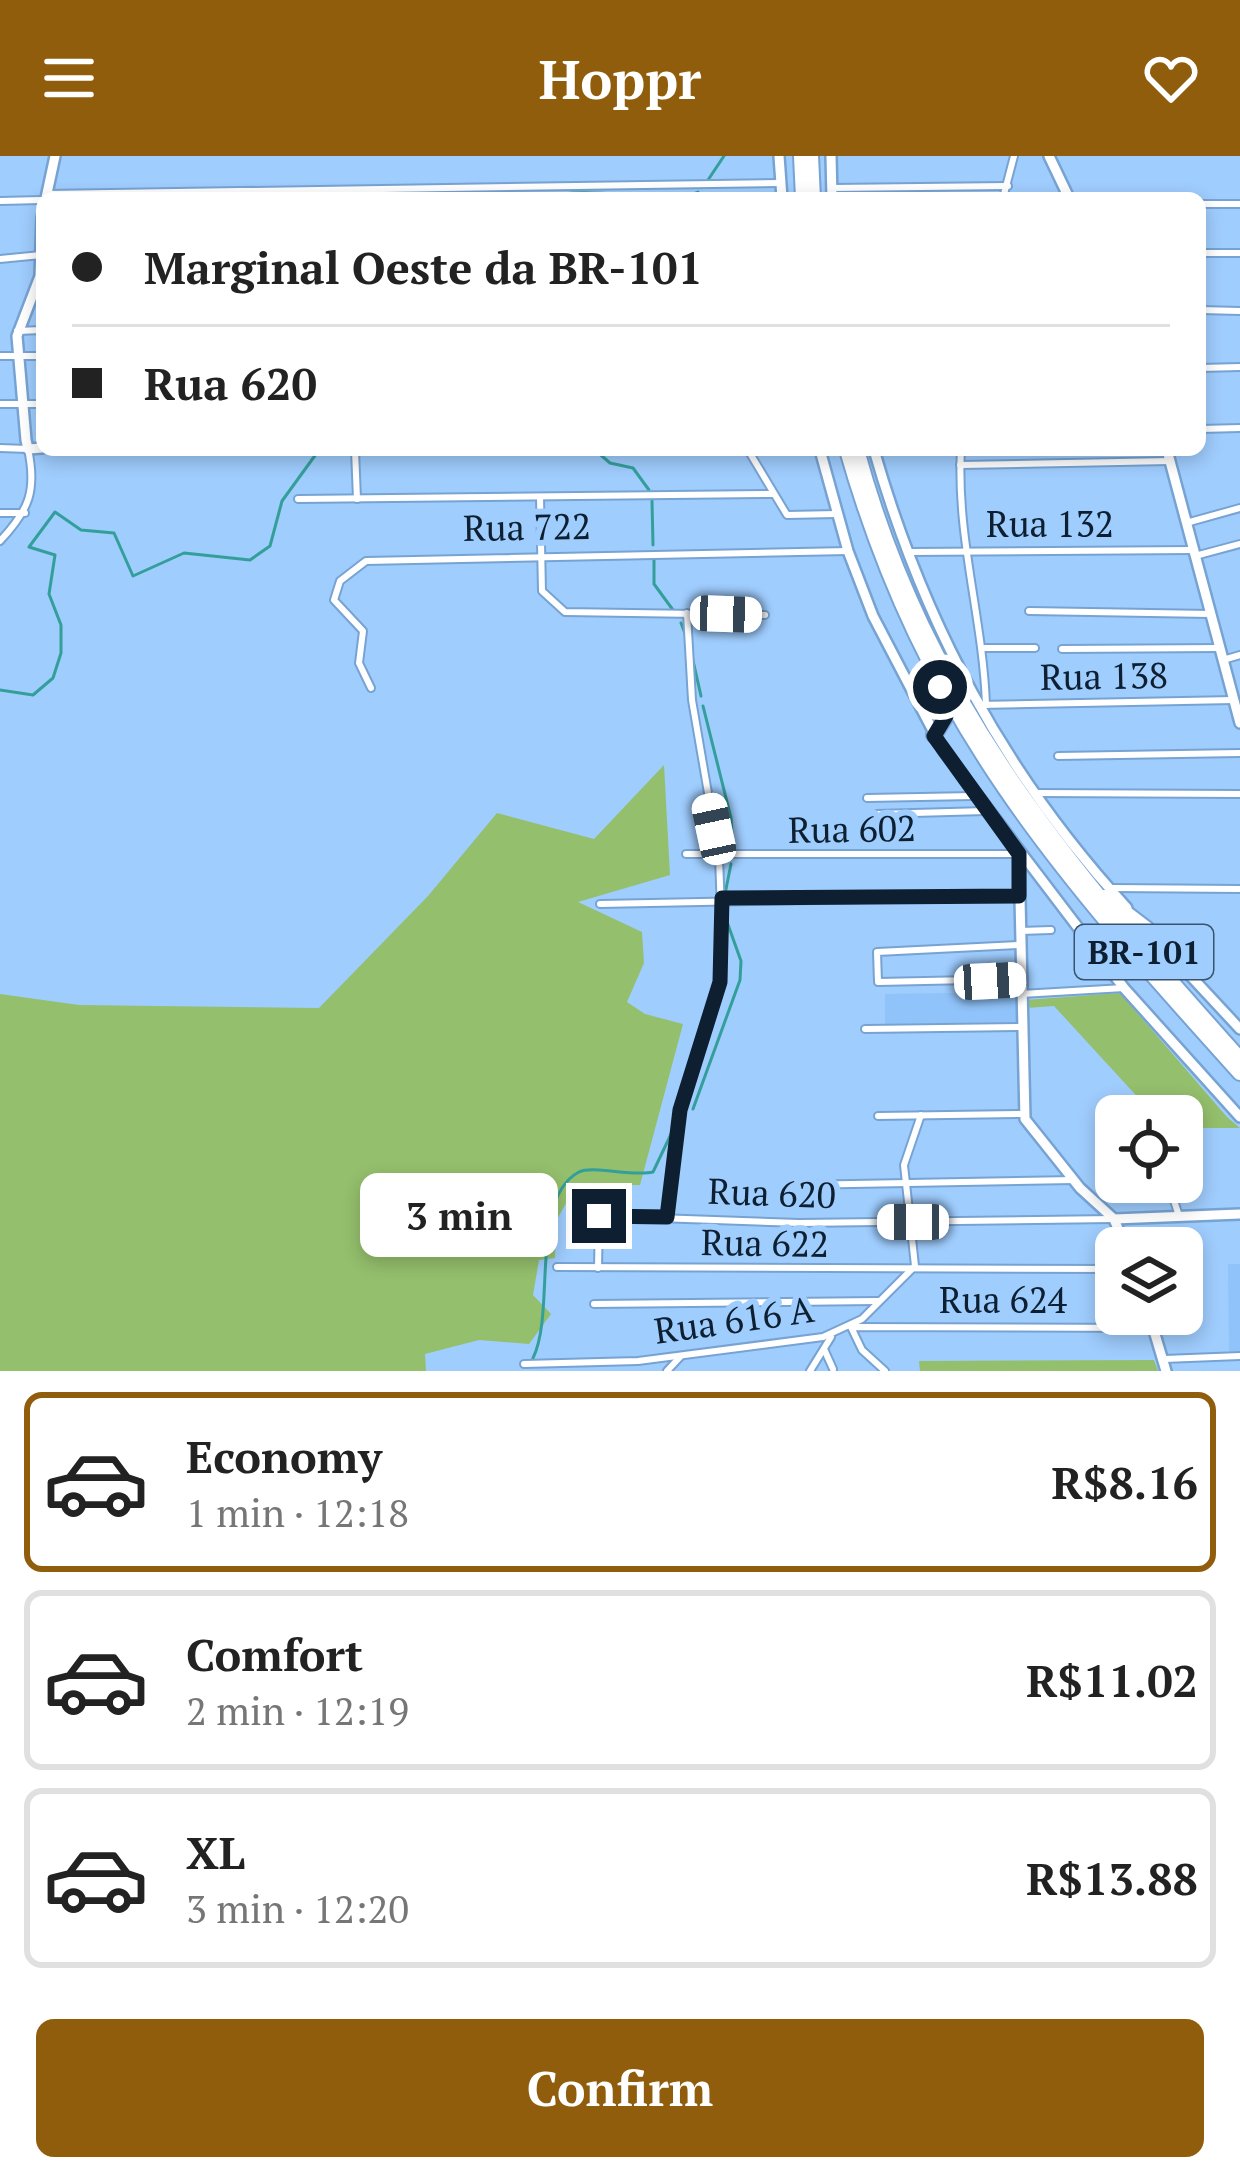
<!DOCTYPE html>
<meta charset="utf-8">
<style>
body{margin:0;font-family:"PT Serif",serif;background:#f2f2f2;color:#222;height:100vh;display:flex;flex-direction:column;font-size:45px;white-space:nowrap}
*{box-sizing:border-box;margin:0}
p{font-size:39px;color:#767676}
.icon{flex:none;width:66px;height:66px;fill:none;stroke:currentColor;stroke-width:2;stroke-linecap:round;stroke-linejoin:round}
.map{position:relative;height:1215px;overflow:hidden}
.side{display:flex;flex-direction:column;background:#fff;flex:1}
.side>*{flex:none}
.guide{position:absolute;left:36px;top:36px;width:1170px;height:264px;border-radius:18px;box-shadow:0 6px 18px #0003;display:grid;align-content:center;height:264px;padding:0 36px;background:#fff}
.buttons{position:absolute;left:1095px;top:939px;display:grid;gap:24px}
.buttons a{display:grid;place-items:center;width:108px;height:108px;border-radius:18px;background:#fff;box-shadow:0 6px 18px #0003;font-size:60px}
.end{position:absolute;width:54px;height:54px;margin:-27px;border:15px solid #0d1f31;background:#fff;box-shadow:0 0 0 6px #fff}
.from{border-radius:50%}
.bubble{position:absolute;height:84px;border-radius:18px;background:#fff;box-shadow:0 6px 18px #0003;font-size:39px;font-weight:700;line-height:84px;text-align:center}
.car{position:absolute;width:36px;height:72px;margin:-36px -18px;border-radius:15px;box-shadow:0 0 9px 3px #0007;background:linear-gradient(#fff 24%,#345 0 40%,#fff 0 76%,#345 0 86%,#fff 0)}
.guide b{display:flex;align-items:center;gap:42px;height:114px;font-size:45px}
.guide b+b{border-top:3px solid #e0e0e0}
.guide i{width:30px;height:30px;background:#222}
ul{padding:21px 0 0;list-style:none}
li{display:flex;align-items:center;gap:36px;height:180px;margin:0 24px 18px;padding:0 12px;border:6px solid #e0e0e0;border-radius:18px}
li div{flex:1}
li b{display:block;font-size:45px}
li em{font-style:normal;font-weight:700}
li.active{border-color:#905d0d}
li>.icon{width:108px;height:108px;stroke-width:1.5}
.action{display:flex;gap:24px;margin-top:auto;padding:24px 36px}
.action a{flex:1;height:138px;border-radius:18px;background:#905d0d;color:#fff;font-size:48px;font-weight:700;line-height:138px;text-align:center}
header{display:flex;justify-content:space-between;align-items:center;height:156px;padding:0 36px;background:#905d0d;color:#fff;font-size:54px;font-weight:700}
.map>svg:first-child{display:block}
.built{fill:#90c3fa}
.green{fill:#94bf6c}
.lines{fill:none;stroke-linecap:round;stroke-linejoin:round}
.stream{stroke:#349f9a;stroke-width:3}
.street-casing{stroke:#77a3d3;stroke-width:10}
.secondary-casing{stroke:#77a3d3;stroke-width:14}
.highway-casing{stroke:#77a3d3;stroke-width:18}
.street{stroke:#fff;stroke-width:6}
.secondary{stroke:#fff;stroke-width:9}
.highway{stroke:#fff;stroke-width:14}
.route{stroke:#0d1f31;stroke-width:15}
.labels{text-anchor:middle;stroke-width:12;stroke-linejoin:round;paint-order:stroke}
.shield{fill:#9fcdfe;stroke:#39536e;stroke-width:3}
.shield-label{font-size:33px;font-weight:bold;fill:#0d1f31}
.street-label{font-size:36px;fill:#0d1f31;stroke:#9fcdfe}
</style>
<header><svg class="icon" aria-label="menu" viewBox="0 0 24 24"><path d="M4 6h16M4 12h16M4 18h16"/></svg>Hoppr<svg class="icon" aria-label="heart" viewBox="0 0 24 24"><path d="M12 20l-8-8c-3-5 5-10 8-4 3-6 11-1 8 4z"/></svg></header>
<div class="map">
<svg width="1240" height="1215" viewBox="0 0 1240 1215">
<rect width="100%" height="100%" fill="#9fcdfe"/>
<g class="built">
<polygon points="1017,836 1018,866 885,868 885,838"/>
<polygon points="1228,1108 1240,1108 1240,1195 1229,1195"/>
</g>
<g class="green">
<polygon points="664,609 670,719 578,746 642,776 644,807 627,846 645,858 683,868 640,1029 576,1030 556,1065 555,1102 539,1104 533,1139 551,1158 529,1188 479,1184 425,1198 426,1215 0,1215 0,838 79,849 319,852 428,740 497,657 594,683"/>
<polygon points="1120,837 1227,961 1240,972 1182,972 1182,960 1138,960 1144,948 1054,850 1026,852 1025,844"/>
<polygon points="1154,1204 1158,1215 920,1215 919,1205"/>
</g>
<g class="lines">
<g class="stream">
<polyline points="708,24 724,0"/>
<path d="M547,42C586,27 671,51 698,36"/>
<polyline points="595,294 610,307 633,312 649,334"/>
<polyline points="652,345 653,389"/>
<polyline points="654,403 654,428 673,454"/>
<polyline points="681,467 686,480"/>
<polyline points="692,500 701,540"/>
<polyline points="0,534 33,539 53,522 61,497 61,469 49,438 55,399 29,391 55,356 81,374 114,377 133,420 184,397 250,404 270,390 282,345 319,294"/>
<polyline points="703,550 731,662 733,694"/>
<polyline points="725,738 731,708"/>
<polyline points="693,953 740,824 741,805 726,763"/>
<path d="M533,1202C556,1156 529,1042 579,1016C593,1009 632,1021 653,1016L673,974"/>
</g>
<defs>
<g id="street">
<polyline points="832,32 1008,30"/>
<polyline points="47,38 780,27"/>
<polyline points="1003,42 1014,0"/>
<polyline points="0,45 42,44"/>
<polyline points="1200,48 1240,48"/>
<polyline points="1200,97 1240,97"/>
<polyline points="0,103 41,99"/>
<polyline points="1200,154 1240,155"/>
<polyline points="17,175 42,174"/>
<polyline points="0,200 42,200"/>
<polyline points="1200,212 1240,211"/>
<polyline points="0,248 42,248"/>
<polyline points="1200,273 1240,272"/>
<path d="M0,292L28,293C37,335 29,354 0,385"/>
<polyline points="355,294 357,343"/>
<polyline points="748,294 787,359 837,358"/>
<path d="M961,294C956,380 983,463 986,549"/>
<polyline points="960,309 1170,305"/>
<polyline points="540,341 542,435 565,456 765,459"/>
<polyline points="298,343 772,338"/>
<polyline points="0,357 25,357"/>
<polyline points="1186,367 1240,352"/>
<polyline points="910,396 1194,394"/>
<polyline points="1195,400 1240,388"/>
<polyline points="1029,455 1211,458"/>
<polyline points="985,492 1035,492"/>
<polyline points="1062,493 1220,492"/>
<polyline points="1223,504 1240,499"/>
<polyline points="371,532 359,507 363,475 334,444 340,425 366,405 848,395"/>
<polyline points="978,549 1234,544"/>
<polyline points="1058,600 1240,597"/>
<polyline points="1034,637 1240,638"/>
<polyline points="867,642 973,640"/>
<polyline points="877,658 986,655"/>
<polyline points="686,698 1018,698"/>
<polyline points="1112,732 1240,733"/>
<polyline points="600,748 1019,740"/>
<polyline points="1020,775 1051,774"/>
<polyline points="1020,789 877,796 878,826 1021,823"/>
<polyline points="1021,838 1124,832"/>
<polyline points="865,873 1022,871"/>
<polyline points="878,960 1024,958"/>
<polyline points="1168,1026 1179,1060"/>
<polyline points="797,1029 1074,1024"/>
<polyline points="572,1059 799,1067 1114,1063"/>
<polyline points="667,1061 674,981 720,826 722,782 719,701 692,544 687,457"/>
<polyline points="557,1111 1116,1113"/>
<polyline points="598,1112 599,1060"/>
<polyline points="594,1148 878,1145"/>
<polyline points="824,1193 833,1213"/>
<polyline points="1164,1203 1240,1200"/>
<polyline points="524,1208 638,1205 823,1181 862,1163 915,1110 904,1009 921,959"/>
<polyline points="667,1215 680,1201"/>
<polyline points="810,1215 831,1181"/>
<polyline points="885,1215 862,1194 851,1171 1153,1172"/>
</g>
<g id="secondary">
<polyline points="779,0 782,42"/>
<polyline points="831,0 832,42"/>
<polyline points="1049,0 1069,42"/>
<polyline points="46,42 55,0"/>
<polyline points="42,61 40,120 17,180 26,284 28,293 42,292"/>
<polyline points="820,294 848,395 873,460 943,594 1124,832 1240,961"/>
<path d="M874,294C924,468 1004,618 1127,752"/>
<polyline points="1167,294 1240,567"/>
<polyline points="1019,698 1025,963 1080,1032 1114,1063 1126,1092"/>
<polyline points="1147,773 1240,873"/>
<polyline points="1114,1063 1240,1058"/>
<polyline points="1149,1158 1166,1215"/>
</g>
<g id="highway">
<polyline points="801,0 803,42"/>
<polyline points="811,0 813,42"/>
<path d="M847,294C924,564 1057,714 1240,917"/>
<path d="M857,294C926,548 1069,712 1240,903"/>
<polyline points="934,579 946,560 944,548"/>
<polyline points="1105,741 1147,773"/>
</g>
</defs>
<use href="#street" class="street-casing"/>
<use href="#secondary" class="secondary-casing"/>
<use href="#highway" class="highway-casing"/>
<use href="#street" class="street"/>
<use href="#secondary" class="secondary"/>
<use href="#highway" class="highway"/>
</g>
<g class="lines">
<polyline class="route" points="599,1060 667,1061 680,954 720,826 722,742 1019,740 1019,698 934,580 946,560 940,531"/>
</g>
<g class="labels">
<rect class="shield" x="1075" y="769" width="138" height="54" rx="9"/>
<g class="shield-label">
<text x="1144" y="808">BR-101</text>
</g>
<g class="street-label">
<text x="1050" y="381">Rua 132</text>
<text transform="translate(527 371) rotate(-1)" y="13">Rua 722</text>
<text transform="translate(1104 520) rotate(-1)" y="13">Rua 138</text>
<text transform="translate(852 673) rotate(-1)" y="13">Rua 602</text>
<text transform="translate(772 1037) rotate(2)" y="13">Rua 620</text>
<text transform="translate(765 1087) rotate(1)" y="13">Rua 622</text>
<text x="1003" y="1157">Rua 624</text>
<text transform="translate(734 1164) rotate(-8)" y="13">Rua 616 A</text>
</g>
</g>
</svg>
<div class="buttons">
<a><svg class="icon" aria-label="locate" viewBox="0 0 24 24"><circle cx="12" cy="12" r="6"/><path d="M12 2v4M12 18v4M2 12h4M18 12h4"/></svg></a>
<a><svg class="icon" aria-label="layers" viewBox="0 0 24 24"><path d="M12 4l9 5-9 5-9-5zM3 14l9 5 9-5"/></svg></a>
</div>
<i class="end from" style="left:940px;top:531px"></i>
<i class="end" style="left:599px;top:1060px"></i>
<div class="bubble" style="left:360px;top:1017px;width:198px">3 min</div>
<i class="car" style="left:726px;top:458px;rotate:92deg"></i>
<i class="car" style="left:714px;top:673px;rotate:348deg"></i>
<i class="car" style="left:990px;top:825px;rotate:87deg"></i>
<i class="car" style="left:913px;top:1066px;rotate:270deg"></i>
<div class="guide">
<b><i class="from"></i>Marginal Oeste da BR-101</b>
<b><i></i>Rua 620</b>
</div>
</div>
<section class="side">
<ul>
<li class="active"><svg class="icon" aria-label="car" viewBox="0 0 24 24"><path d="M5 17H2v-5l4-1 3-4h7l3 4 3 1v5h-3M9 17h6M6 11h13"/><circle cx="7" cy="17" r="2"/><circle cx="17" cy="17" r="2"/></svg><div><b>Economy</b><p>1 min · 12:18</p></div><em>R$8.16</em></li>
<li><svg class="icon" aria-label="car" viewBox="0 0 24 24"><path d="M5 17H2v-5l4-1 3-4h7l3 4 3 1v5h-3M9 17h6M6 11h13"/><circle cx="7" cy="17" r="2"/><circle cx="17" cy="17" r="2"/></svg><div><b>Comfort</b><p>2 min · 12:19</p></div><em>R$11.02</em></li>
<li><svg class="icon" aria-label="car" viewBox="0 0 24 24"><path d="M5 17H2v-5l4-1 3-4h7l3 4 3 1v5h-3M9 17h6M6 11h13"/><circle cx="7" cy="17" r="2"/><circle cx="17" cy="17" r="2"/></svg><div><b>XL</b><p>3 min · 12:20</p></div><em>R$13.88</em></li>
</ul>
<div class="action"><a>Confirm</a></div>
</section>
